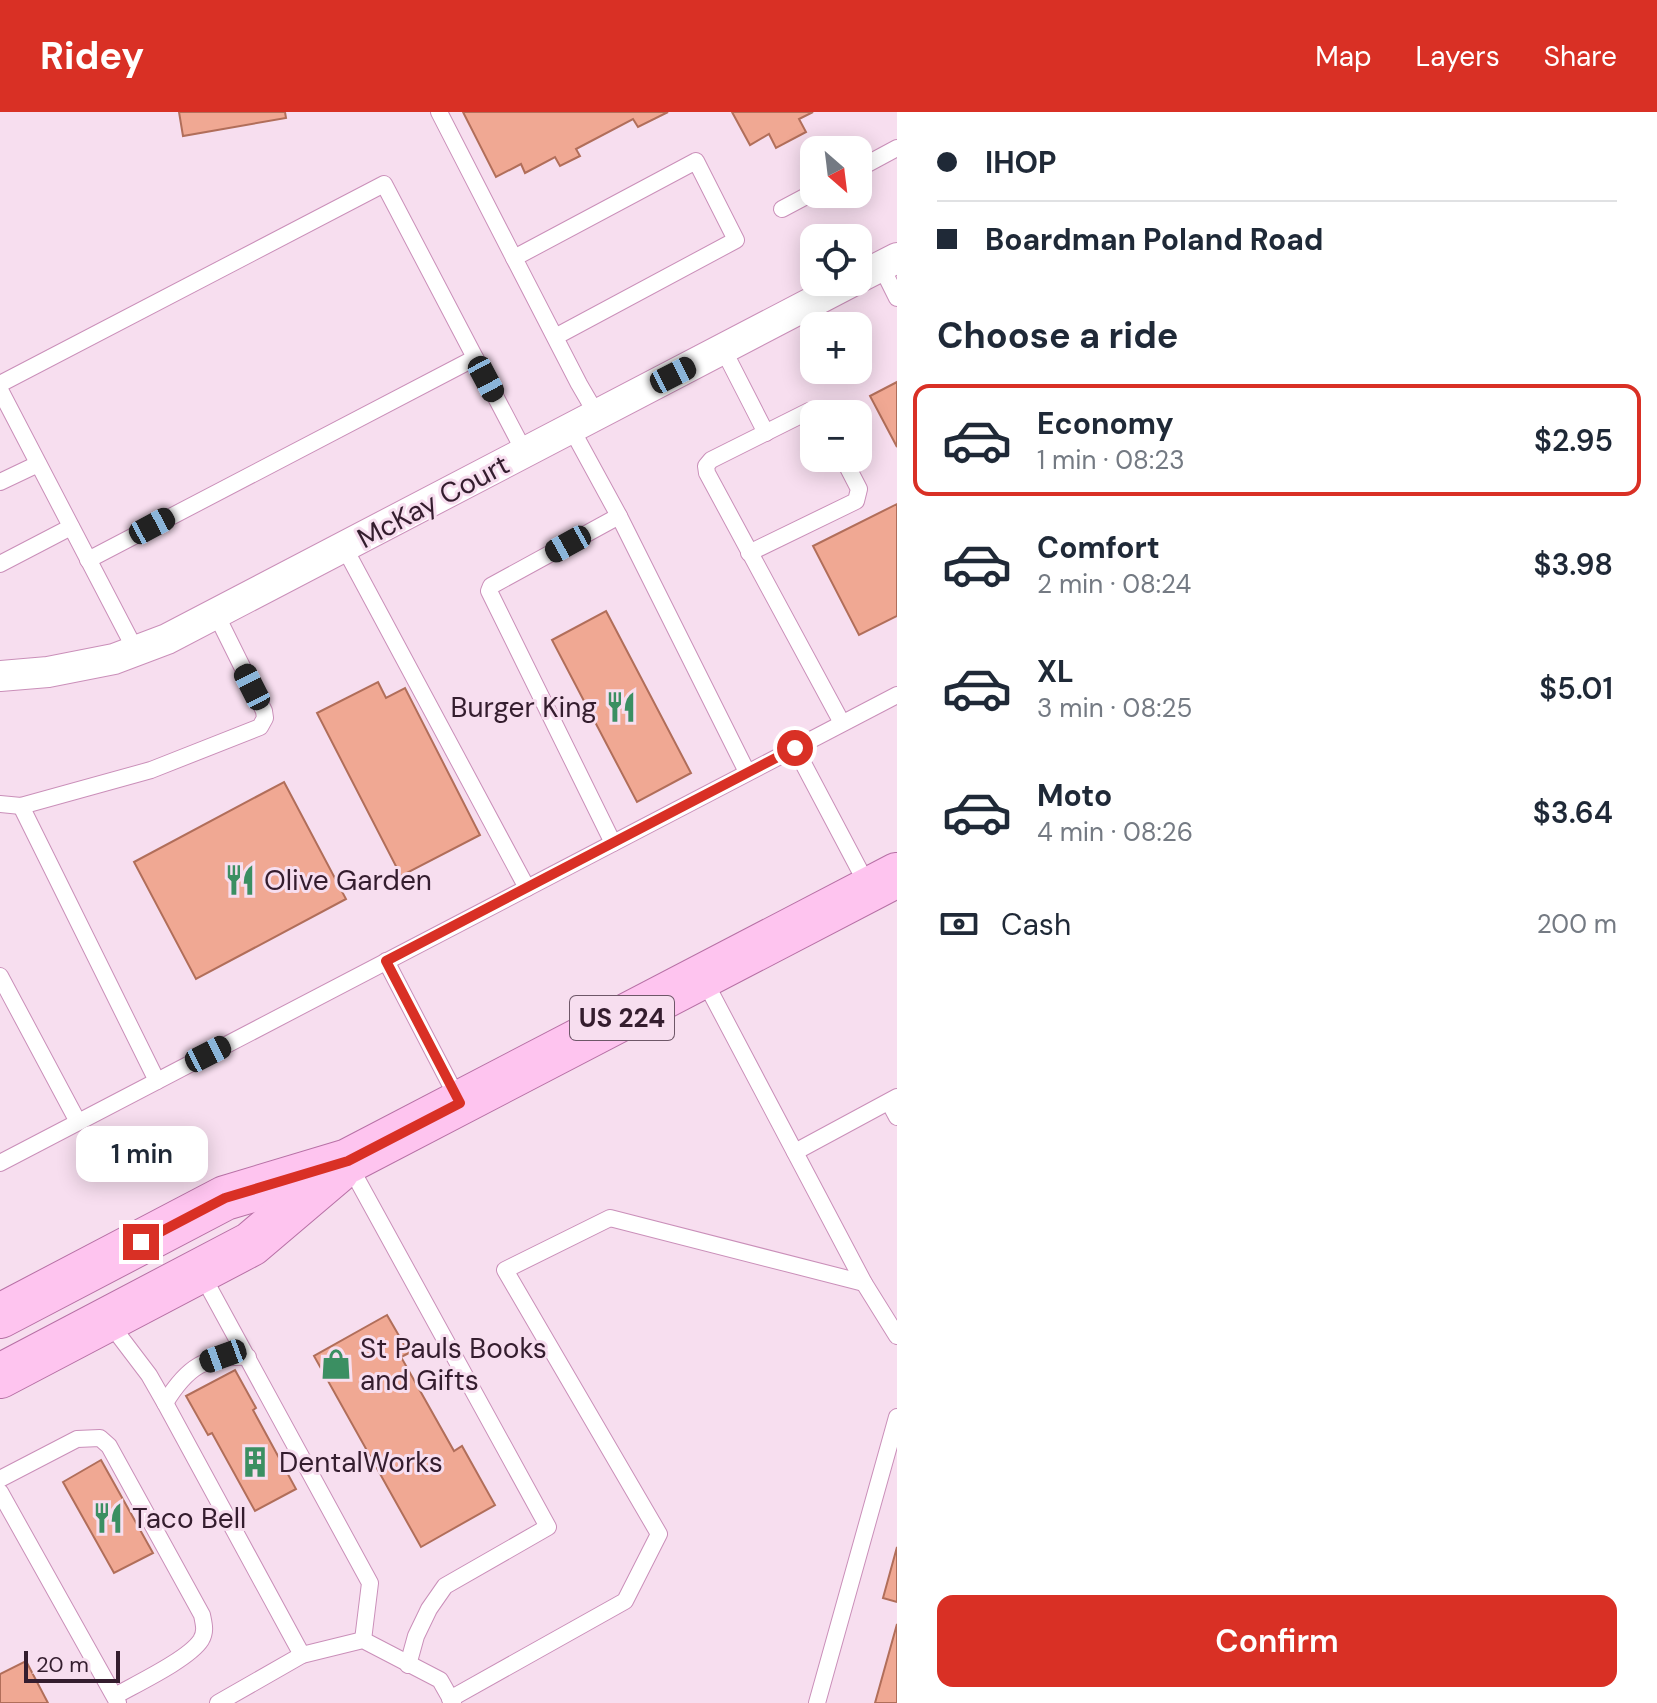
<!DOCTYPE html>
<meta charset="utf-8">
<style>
body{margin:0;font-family:"DM Sans",sans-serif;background:#f2f2f3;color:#1f2937;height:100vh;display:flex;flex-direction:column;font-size:30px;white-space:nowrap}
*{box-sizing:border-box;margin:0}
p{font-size:26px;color:#747a83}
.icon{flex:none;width:44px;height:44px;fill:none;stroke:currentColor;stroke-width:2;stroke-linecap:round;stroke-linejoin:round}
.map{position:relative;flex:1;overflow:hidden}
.details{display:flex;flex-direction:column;background:#fff;width:760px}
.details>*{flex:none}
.top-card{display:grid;align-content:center;height:176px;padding:0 40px;background:#fff}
.needle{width:52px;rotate:152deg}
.fabs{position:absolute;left:800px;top:24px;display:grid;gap:16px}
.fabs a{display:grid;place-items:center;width:72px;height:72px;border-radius:16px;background:#fff;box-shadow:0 4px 20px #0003;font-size:40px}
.scale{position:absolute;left:24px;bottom:20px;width:96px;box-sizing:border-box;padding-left:8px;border:4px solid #341d2e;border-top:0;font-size:22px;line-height:28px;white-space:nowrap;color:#341d2e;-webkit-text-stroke:6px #f7deef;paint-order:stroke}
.end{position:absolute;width:36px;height:36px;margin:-18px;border:10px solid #d93025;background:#fff;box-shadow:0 0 0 4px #fff}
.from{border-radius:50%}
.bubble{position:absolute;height:56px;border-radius:16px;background:#fff;box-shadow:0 4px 20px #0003;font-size:26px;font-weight:600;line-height:56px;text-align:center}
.car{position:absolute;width:24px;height:48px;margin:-24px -12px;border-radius:10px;box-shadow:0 0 6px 2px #0007;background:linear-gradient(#222 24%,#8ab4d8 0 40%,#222 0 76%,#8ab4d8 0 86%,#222 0)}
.top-card b{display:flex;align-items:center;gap:28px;height:76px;font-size:30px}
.top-card b+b{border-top:2px solid #e0e1e3}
.top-card i{width:20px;height:20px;background:#1f2937}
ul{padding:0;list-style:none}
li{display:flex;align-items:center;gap:24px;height:112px;margin:0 16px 12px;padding:0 24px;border:4px solid transparent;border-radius:16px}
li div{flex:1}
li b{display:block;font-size:30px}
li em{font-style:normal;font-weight:600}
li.current{border-color:#d93025}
li>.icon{width:72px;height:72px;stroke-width:1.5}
h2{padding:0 40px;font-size:36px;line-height:96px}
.pay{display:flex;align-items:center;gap:20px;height:88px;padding:0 40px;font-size:30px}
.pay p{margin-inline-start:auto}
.action{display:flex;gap:16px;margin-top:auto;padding:16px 40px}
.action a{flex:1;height:92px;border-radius:16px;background:#d93025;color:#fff;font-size:32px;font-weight:600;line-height:92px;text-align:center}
header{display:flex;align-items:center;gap:48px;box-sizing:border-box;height:112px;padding:0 40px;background:#d93025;color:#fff}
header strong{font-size:38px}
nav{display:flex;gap:44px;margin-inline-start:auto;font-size:28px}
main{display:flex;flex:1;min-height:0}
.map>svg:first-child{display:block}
.building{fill:#f0a893;stroke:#b16e5a;stroke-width:2}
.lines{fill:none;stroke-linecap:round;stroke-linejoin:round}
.lane-casing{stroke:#ca8fb9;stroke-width:18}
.street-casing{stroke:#ca8fb9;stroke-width:32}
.primary-casing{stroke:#b770a5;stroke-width:46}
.lane{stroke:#fff;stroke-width:16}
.street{stroke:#fff;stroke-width:30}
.primary{stroke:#fec4ef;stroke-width:44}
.route{stroke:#d93025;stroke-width:10}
.labels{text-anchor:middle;stroke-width:6;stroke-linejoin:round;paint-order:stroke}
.shield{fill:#f7deef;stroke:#6e5768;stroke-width:2}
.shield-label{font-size:26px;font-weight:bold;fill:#341d2e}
.street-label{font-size:28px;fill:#341d2e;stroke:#f7deef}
.poi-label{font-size:28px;fill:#341d2e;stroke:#f7deef;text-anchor:start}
</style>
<header>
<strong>Ridey</strong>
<nav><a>Map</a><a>Layers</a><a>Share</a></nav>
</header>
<main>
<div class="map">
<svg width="897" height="1591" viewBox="0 0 897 1591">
<rect width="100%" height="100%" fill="#f7deef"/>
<g class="building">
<polygon points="179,0 285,0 286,6 183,24"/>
<polygon points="463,0 668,0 638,15 633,7 576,37 580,44 560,54 555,45 525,61 521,52 496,65"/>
<polygon points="732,0 813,0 799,7 806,20 776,36 769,22 750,33"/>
<polygon points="897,270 897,335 870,284"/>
<polygon points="897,392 897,504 859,523 813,434"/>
<polygon points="606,499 691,661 637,690 552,528"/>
<polygon points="378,570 386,586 405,576 480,723 401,764 317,601"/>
<polygon points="284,670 346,787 196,867 134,750"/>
<polygon points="387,1203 409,1241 401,1245 454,1339 462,1334 495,1393 421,1435 314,1244"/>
<polygon points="235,1258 256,1296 253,1298 296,1377 255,1399 212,1321 208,1323 186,1284"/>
<polygon points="101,1348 153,1441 114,1461 63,1370"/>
<polygon points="897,1435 897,1490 883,1486"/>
<polygon points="897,1512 897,1591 875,1591"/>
<polygon points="26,1549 48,1591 0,1591 0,1562"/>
</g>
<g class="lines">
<defs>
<g id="lane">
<polyline points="439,0 514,146"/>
<polyline points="858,57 897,36"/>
<polyline points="782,97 814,80"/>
<polyline points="881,154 897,186"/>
<polyline points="555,225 736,128 696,49 514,146 579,272 597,303"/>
<polyline points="723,237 766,321"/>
<polyline points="0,272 384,72 525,341"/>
<polyline points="0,278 136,539"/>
<polyline points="819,302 809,299 711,348 706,354 707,361 842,611"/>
<polyline points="571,316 619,404 747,660"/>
<polyline points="0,370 38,352"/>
<polyline points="344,435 527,776"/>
<polyline points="749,441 856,389 859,377 843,346"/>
<polyline points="88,448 475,246"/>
<polyline points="0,452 71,415"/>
<polyline points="795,636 869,776"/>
<polyline points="0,692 21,694 151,658 260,615 265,606 264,599 216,502"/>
<polyline points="21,694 157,969"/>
<polyline points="613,731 489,479 491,474 619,404"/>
<polyline points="386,849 459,989"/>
<polyline points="0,864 78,1010"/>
<polyline points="703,866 864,1171 897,1224"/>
<polyline points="889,990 897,1005"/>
<polyline points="795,1040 897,985"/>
<polyline points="0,1051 897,583"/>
<polyline points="348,1051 548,1415 445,1474 429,1497 416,1524 408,1553"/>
<polyline points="201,1161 370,1471 363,1528"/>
<polyline points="108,1209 149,1263 165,1291 302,1543"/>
<path d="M165,1291C187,1255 205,1243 248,1245"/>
<path d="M0,1367L77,1327L100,1326L109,1334L202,1503C204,1513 206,1519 201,1528C189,1547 136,1572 115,1584"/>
<polyline points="0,1380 118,1591"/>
<polyline points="450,1587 625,1489 659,1422 505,1158 610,1106 864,1171"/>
<polyline points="218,1591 302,1543 363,1528 440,1568 453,1591"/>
<polyline points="817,1591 897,1305"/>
</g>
<g id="street">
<polyline points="858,166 897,146"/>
<polyline points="0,564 48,560 114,547 167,527 851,170"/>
</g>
<g id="primary">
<polyline points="0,1204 225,1086 348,1049 897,763"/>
<polyline points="0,1264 251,1132 337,1059"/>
</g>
</defs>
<use href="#lane" class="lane-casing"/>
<use href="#street" class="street-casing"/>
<use href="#primary" class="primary-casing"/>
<use href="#lane" class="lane"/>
<use href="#street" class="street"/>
<use href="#primary" class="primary"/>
</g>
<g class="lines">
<polyline class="route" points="141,1130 225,1086 348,1049 460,991 386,849 795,636"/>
</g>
<defs>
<symbol id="restaurant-bare" viewBox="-9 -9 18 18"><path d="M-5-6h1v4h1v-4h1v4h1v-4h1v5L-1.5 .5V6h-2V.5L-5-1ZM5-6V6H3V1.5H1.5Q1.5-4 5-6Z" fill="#3b8f62" stroke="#f7deef" stroke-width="2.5" paint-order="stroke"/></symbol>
<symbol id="shop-bare" viewBox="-9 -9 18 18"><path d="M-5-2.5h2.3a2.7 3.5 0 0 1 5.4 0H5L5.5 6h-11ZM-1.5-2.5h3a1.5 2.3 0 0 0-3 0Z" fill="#3b8f62" stroke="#f7deef" stroke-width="2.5" paint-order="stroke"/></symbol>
<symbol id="building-bare" viewBox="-9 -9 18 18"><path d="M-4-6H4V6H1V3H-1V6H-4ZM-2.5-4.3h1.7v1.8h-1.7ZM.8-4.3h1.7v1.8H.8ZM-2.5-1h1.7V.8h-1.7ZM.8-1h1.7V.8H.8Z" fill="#3b8f62" stroke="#f7deef" stroke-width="2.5" paint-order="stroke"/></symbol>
</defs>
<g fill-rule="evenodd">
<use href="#restaurant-bare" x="599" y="573" width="44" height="44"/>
<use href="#restaurant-bare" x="218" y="746" width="44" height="44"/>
<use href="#shop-bare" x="314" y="1230" width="44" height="44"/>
<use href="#building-bare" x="233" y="1328" width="44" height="44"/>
<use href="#restaurant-bare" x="86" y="1384" width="44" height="44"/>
</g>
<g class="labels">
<rect class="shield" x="570" y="884" width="104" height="44" rx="6"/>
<g class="shield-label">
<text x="622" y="915">US 224</text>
</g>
<g class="street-label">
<text transform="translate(433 389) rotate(-28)" y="10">McKay Court</text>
</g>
<g class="poi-label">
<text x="597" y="605" text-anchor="end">Burger King</text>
<text x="264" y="778">Olive Garden</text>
<text x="360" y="1246">St Pauls Books<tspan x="360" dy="32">and Gifts</tspan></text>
<text x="279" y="1360">DentalWorks</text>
<text x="132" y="1416">Taco Bell</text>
</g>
</g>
</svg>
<div class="fabs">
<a><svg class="needle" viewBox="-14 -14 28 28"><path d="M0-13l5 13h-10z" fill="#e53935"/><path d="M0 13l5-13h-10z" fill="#747a83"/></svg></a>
<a><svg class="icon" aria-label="locate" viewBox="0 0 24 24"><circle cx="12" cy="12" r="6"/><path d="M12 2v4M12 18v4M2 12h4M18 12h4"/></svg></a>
<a>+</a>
<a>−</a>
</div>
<div class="scale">20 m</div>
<i class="end from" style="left:795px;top:636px"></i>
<i class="end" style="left:141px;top:1130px"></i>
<div class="bubble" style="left:76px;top:1014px;width:132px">1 min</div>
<i class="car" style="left:673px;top:263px;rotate:63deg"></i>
<i class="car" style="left:486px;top:267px;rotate:152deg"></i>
<i class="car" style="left:152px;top:414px;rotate:62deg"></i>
<i class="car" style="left:568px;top:432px;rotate:241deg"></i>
<i class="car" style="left:252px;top:575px;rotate:333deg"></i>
<i class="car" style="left:208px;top:942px;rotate:63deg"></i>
<i class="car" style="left:223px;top:1244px;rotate:250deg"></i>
</div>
<section class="details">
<div class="top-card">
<b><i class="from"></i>IHOP</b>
<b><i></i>Boardman Poland Road</b>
</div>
<h2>Choose a ride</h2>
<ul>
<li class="current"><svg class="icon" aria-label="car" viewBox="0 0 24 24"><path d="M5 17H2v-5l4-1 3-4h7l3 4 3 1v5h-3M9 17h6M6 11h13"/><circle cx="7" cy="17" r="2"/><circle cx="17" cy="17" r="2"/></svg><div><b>Economy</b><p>1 min · 08:23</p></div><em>$2.95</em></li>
<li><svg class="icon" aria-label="car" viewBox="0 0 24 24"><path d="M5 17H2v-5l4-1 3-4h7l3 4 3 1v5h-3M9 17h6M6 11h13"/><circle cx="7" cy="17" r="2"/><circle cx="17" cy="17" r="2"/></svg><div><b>Comfort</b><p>2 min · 08:24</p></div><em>$3.98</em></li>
<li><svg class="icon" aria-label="car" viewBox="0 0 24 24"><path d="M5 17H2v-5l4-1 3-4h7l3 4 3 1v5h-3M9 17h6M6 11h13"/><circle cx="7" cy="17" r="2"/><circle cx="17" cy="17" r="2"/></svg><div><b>XL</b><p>3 min · 08:25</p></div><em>$5.01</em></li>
<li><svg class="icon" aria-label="car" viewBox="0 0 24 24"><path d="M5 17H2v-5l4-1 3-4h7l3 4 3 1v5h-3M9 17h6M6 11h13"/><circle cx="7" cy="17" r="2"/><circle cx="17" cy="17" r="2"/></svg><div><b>Moto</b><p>4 min · 08:26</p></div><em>$3.64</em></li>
</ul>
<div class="pay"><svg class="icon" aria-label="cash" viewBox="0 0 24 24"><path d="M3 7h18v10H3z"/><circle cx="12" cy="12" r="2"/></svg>Cash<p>200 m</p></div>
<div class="action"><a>Confirm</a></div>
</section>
</main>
